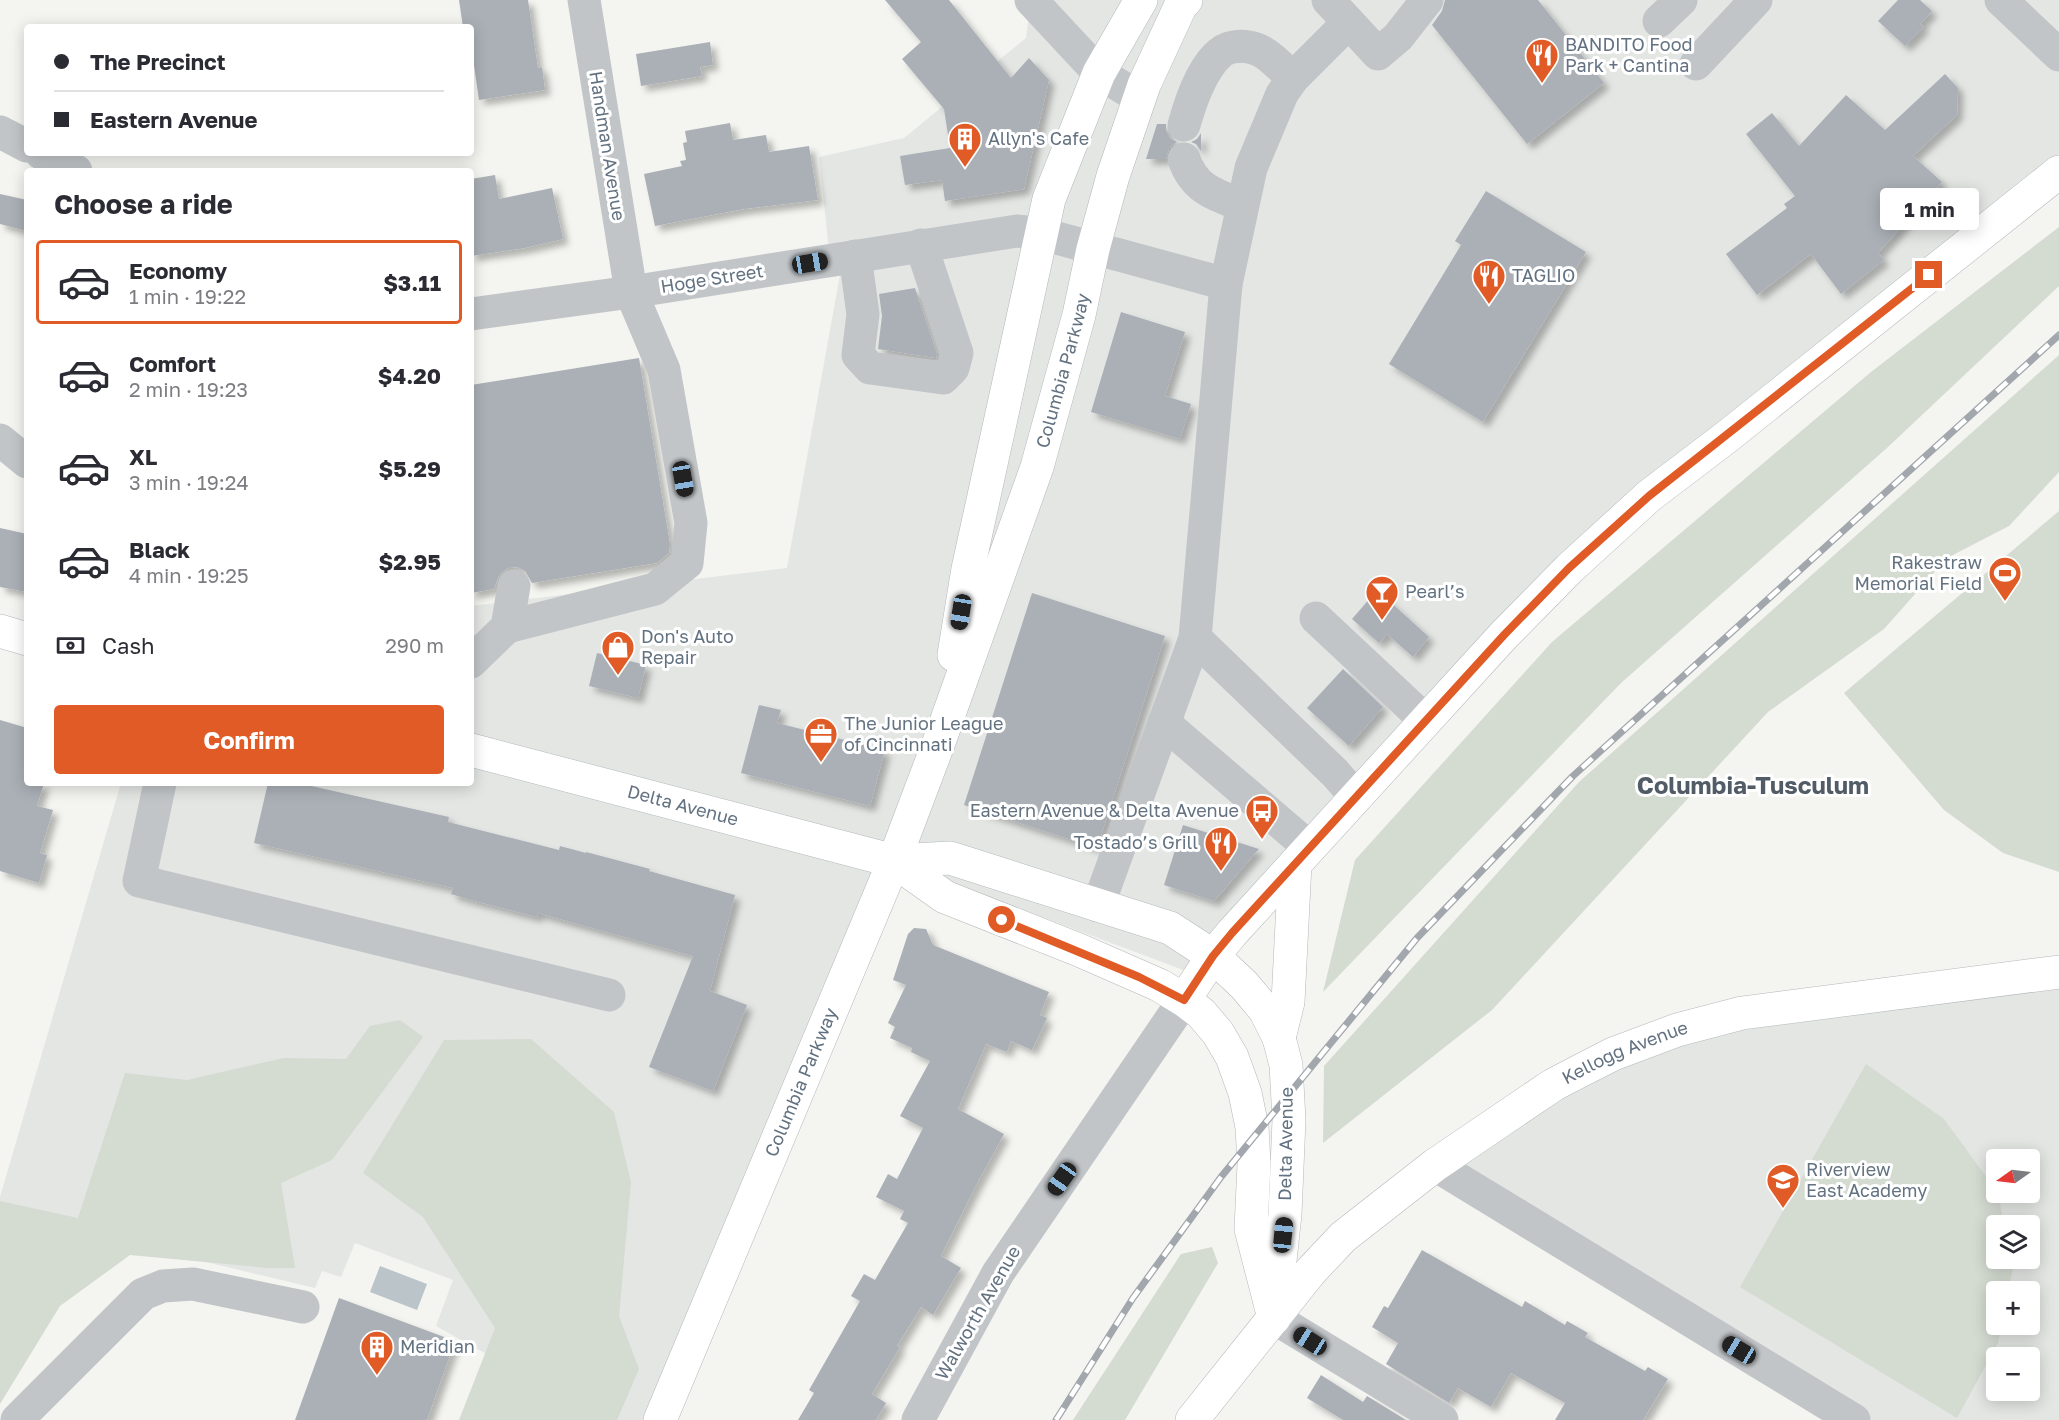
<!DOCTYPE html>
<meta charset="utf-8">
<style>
body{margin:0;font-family:"Golos Text",sans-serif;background:#f7f7f7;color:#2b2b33;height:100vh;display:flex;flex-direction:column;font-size:22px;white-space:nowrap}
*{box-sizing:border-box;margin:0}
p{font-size:20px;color:#7c7c81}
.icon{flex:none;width:33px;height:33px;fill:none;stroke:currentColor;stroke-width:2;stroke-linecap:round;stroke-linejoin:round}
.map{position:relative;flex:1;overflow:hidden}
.side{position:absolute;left:24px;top:168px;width:450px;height:618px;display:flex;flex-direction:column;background:#fff;border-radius:6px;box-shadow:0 3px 15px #0003}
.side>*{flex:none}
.hud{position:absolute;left:24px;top:24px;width:450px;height:132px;border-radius:6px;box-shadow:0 3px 15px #0003;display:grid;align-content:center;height:132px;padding:0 30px;background:#fff}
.needle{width:39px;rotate:256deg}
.tools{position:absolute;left:1986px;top:1149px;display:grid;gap:12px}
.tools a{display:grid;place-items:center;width:54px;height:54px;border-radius:6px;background:#fff;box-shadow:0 3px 15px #0003;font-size:30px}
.end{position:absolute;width:27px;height:27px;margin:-14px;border:8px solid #e05b25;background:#fff;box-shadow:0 0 0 3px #fff}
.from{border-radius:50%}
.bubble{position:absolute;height:42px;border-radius:6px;background:#fff;box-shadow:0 3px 15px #0003;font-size:20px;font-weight:700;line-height:42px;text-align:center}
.car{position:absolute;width:18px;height:36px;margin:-18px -9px;border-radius:8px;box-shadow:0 0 4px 2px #0007;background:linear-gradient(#222 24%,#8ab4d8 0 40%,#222 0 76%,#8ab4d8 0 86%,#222 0)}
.hud b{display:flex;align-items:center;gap:21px;height:57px;font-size:22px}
.hud b+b{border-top:2px solid #e1e1e2}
.hud i{width:15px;height:15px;background:#2b2b33}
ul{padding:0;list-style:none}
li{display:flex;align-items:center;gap:18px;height:84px;margin:0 12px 9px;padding:0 18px;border:3px solid transparent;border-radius:6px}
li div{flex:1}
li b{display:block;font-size:22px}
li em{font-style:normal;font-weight:700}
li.on{border-color:#e05b25}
li>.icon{width:54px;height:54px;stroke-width:1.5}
h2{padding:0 30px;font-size:27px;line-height:72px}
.pay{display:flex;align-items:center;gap:15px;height:66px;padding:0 30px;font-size:22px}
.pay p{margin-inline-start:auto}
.action{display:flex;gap:12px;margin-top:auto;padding:12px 30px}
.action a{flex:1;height:69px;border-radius:6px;background:#e05b25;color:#fff;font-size:24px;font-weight:700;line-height:69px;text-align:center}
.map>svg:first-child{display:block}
.built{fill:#e4e6e4;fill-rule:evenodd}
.green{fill:#d4dbd1}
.water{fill:#bac4c9}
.building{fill:#aab0b6;filter:url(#shadow)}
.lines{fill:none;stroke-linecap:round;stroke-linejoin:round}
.major-casing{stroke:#b4b8bc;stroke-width:34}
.highway-casing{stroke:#b4b7ba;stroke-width:34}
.minor{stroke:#c1c5c8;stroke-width:33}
.major{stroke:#fff;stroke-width:33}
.highway{stroke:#fff;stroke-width:33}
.rail-casing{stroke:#a2a7ad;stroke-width:7}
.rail{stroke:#fff;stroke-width:4.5;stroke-dasharray:14;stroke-linecap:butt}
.route{stroke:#e05b25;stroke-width:8}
.labels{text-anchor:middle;stroke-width:6;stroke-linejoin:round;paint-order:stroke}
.poi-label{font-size:18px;fill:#637281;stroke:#fff;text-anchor:start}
.street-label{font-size:18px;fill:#637281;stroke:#fff}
.district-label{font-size:24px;font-weight:bold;fill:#515c66;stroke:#fff}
</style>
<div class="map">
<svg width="2059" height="1420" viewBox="0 0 2059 1420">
<defs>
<filter id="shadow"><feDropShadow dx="5.5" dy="5.5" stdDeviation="3" flood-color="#0004"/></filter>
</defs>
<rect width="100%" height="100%" fill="#f4f4f0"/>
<g class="built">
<polygon points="1031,0 2059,0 2059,172 1564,573 1202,977 893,861 660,1420 606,1420 436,1326 453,1280 355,1243 341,1277 322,1271 315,1288 0,1213 0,1197 121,783 471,783 471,606 787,568 843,258 830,259 819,157 904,138 1026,38"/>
<path d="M2059,972V1420H1854L1435,1165L1677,1030ZM1996,1160H2030V1192H1996ZM1996,1226H2030V1258H1996ZM1996,1292H2030V1324H1996ZM1996,1358H2030V1390H1996Z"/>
</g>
<g class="green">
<polygon points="2059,227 2059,286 1888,447 1621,683 1323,992 1355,860 1552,642 1871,372"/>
<polygon points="2059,355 2059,472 2009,526 1947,558 1884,629 1768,712 1492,1010 1323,1143 1324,1066 1579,782"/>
<polygon points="2059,511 2059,872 2003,853 1944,810 1844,693"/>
<polygon points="400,1020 423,1037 332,1160 281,1183 295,1268 268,1268 130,1255 60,1306 0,1404 0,1201 78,1218 125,1073 187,1080 284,1058 346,1059 370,1026"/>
<polygon points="531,1039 614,1112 631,1182 619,1316 639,1369 617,1420 459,1420 495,1328 423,1217 363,1173 444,1040"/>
<polygon points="1866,1064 1944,1119 1998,1193 2004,1225 1996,1226 1996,1258 2011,1259 2013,1269 2008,1291 1996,1292 1996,1324 2002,1325 1998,1343 1957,1418 1740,1287"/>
<polygon points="1212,1247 1218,1263 1125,1420 1073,1420 1181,1254"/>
</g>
<polygon class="water" points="380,1266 427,1284 417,1310 370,1292"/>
<g class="building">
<polygon points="459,0 528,0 538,68 542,67 545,90 479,100 474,65 471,65 471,27 463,27"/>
<polygon points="885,0 949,0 1011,78 1029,58 1049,80 1024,189 945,201 942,180 905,185 900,156 950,148 944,109 902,59 921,42"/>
<polygon points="1445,0 1538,0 1604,83 1527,144 1432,25 1442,11"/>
<polygon points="1898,0 1920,0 1932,11 1920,24 1924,27 1905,46 1878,21"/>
<polygon points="710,42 713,65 700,67 702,76 641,86 636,54"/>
<polygon points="1945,74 1958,88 1957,115 1913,156 1942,182 1878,253 1884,260 1841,294 1811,254 1757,295 1726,254 1787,208 1784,204 1795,196 1746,134 1772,113 1799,146 1846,95 1885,130"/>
<polygon points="730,123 733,140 766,135 769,152 809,146 818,200 744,209 655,226 644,174 682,166 680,161 686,160 683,143 687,142 685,131"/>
<polygon points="1157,124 1166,124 1166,130 1170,138 1177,142 1169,148 1166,159 1146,159"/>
<polygon points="1201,133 1201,151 1196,144 1191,142 1197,139"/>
<polygon points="495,175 499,199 552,188 563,239 525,248 471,256 471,179"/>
<polygon points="1486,191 1586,252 1483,422 1389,364 1461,245 1455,241"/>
<polygon points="0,194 27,200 27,231 0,224"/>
<polygon points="915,288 937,354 936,358 878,349 882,316 879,294"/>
<polygon points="1121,312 1185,332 1165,396 1191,404 1180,439 1091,412"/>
<polygon points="639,358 670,544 669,553 657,563 532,583 525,571 517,567 508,568 499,575 494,589 471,593 471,385"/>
<polygon points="0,528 27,534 27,592 0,587"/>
<polygon points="1377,590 1429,637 1413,657 1387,634 1379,643 1352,619"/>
<polygon points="1032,593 1165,636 1097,848 964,805"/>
<polygon points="597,653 646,665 638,698 589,686"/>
<polygon points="1343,669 1383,707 1349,746 1307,708"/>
<polygon points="759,705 781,710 777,723 885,750 870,806 741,773"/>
<polygon points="0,720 27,728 27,783 44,783 37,806 53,810 40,853 47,855 39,883 0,871"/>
<polygon points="268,783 298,783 449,817 448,822 559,850 560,846 586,853 586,852 650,869 649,871 735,895 710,991 747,1005 713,1091 649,1067 693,956 538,913 537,917 471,900 451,894 453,888 254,843"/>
<polygon points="1183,825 1259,849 1214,901 1164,885"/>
<polygon points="914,928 926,929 933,945 1049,992 1040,1015 1047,1018 1032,1050 1011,1041 1007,1052 986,1044 958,1109 1004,1134 974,1189 941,1256 961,1268 933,1315 921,1307 897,1346 900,1347 872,1394 886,1403 876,1420 798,1420 814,1393 809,1390 860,1301 851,1296 864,1274 875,1280 908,1223 900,1219 904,1211 876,1197 888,1174 897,1179 923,1128 900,1116 930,1061 911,1052 912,1048 890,1038 895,1027 888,1023 906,985 893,980 908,934"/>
<polygon points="1422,1250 1522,1307 1525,1301 1565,1325 1567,1321 1588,1333 1585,1337 1645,1371 1648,1367 1668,1379 1643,1420 1555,1420 1565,1403 1511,1373 1491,1407 1458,1388 1449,1403 1386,1364 1398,1343 1372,1327 1384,1306 1388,1308"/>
<polygon points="339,1298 455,1341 427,1420 295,1420"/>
<polygon points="1321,1375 1363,1402 1367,1396 1406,1420 1343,1420 1307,1398"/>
</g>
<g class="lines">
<defs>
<g id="major">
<polyline points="0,631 27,639"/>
<path id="s1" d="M471,750L894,861L945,897L1079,950L1159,985L1184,1000L1201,1013L1218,1033L1232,1057L1245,1093L1252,1127L1254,1164L1251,1229L1274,1318"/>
<polyline points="894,861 950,858 1170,928 1213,956 1244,985 1265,1010 1279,1038 1286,1065 1289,1120 1285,1214 1276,1298"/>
<polyline points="1184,1000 1213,956 1232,933 1504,635 1570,568 1649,496 1724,439 2059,172"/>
<polyline points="1279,1038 1288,1002 1295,864"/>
<path id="s2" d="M1192,1420L1311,1271L1343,1237L1435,1165L1553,1085L1574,1074L1613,1054L1677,1030L1742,1013L2059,972"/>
</g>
<g id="highway">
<polyline points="954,655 968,569 1049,199 1099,73 1141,0"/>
<path id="s3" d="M660,1420L894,861L939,742L1037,467L1079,315L1093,249L1113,176L1144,85L1180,7L1186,0"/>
</g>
</defs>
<use href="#major" class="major-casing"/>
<use href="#highway" class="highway-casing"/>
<g class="minor">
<polyline points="1031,0 1099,73 1140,98"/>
<polyline points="1328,0 1378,54 1398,37 1427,0"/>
<polyline points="2001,0 2059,55"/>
<polyline points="1659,21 1681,0"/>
<polyline points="1696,64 1756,0"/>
<path d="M1184,125C1190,103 1202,68 1220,53C1229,45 1245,45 1256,49C1267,52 1284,70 1293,78"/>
<polyline points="0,132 27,146"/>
<polyline points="41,153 76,171"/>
<path d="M1184,159C1194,189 1215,195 1242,205"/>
<polyline points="855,256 863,314 858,355 870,368 943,378 953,368 957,353 921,245"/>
<polyline points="471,314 631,292 1017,231 1042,234 1226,284"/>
<polyline points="0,440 27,462"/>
<polyline points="1316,618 1426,721"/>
<polyline points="507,627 655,589 687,563 691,523 664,370 631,292 584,0"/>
<polyline points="1195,638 1335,773 1356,797"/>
<polyline points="471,662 507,627 514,586"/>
<polyline points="1164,723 1310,848"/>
<polyline points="160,783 139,881 609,995"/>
<polyline points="1098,906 1195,638 1226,284 1251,168 1282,94 1293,78 1348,23"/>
<polyline points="1435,1165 1854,1420"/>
<polyline points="1274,1318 1442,1420"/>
<polyline points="17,1420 143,1294 163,1286 193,1284 303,1307"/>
<polyline points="918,1420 998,1273 1184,1000"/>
</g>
<use href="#major" class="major"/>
<use href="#highway" class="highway"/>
<defs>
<polyline id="rail" points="1056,1420 1133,1298 1221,1177 1417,938 1573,776 2059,335"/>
</defs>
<use href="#rail" class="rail-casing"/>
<use href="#rail" class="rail"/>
</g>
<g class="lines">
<polyline class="route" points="1002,920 1139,977 1184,1000 1213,956 1232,933 1504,635 1569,568 1649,496 1929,275"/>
</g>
<defs>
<symbol id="restaurant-pin" viewBox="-11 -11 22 30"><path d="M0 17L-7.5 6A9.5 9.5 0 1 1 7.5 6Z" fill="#e05b25" stroke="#fff"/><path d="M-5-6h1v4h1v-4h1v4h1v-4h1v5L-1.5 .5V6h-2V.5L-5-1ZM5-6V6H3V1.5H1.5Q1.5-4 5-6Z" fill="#fff"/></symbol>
<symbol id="building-pin" viewBox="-11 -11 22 30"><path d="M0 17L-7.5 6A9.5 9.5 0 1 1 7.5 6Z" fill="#e05b25" stroke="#fff"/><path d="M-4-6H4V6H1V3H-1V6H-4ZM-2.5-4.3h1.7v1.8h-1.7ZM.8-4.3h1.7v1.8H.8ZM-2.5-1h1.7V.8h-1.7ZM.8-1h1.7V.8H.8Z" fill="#fff"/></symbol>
<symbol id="stadium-pin" viewBox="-11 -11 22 30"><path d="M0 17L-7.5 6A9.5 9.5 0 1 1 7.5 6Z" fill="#e05b25" stroke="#fff"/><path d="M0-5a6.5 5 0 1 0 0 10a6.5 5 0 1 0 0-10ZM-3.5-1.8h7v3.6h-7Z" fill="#fff"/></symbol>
<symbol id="bar-pin" viewBox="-11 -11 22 30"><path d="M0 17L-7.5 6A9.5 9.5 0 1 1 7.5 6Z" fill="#e05b25" stroke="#fff"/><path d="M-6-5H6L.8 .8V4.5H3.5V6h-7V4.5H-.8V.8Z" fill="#fff"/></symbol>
<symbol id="shop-pin" viewBox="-11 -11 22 30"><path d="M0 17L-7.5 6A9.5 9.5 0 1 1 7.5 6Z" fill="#e05b25" stroke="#fff"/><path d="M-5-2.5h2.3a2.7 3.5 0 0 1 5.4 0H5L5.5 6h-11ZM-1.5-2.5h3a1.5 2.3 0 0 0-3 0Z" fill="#fff"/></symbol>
<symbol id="office-pin" viewBox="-11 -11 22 30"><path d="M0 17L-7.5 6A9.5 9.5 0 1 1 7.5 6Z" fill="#e05b25" stroke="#fff"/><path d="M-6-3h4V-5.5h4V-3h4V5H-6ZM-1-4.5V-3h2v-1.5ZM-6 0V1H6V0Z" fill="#fff"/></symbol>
<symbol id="bus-pin" viewBox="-11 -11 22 30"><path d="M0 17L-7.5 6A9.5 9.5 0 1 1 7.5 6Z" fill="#e05b25" stroke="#fff"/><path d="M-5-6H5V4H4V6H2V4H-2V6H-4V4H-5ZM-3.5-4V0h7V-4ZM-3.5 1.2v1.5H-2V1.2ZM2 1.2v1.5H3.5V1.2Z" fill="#fff"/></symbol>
<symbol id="school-pin" viewBox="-11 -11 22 30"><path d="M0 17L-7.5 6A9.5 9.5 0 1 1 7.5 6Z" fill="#e05b25" stroke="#fff"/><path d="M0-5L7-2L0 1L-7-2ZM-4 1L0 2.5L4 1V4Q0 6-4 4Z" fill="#fff"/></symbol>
</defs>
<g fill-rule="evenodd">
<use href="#restaurant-pin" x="1523" y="36" width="38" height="52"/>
<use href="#building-pin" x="946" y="120" width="38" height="52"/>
<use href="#restaurant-pin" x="1470" y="257" width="38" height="52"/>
<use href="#stadium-pin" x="1986" y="554" width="38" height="52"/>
<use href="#bar-pin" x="1363" y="573" width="38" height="52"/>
<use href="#shop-pin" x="599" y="628" width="38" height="52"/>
<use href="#office-pin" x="802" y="715" width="38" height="52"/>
<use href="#bus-pin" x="1243" y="792" width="38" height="52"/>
<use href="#restaurant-pin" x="1202" y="824" width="38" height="52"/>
<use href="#school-pin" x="1764" y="1161" width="38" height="52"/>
<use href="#building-pin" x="358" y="1328" width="38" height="52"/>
</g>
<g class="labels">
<g class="poi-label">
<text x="1565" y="51">BANDITO Food<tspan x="1565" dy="21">Park + Cantina</tspan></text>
<text x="988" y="145">Allyn's Cafe</text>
<text x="1512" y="282">TAGLIO</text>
<text x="1982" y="569" text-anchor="end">Rakestraw<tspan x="1982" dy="21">Memorial Field</tspan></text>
<text x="1405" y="598">Pearl’s</text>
<text x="641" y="643">Don's Auto<tspan x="641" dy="21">Repair</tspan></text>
<text x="844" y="730">The Junior League<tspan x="844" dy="21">of Cincinnati</tspan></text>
<text x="1239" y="817" text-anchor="end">Eastern Avenue &amp; Delta Avenue</text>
<text x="1198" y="849" text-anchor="end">Tostado’s Grill</text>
<text x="1806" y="1176">Riverview<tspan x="1806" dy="21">East Academy</tspan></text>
<text x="400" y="1353">Meridian</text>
</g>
<g class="street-label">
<text transform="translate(607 146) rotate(81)" y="6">Handman Avenue</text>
<text transform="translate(712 279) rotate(-9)" y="6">Hoge Street</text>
<text dy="6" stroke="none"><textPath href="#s3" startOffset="1125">Columbia Parkway</textPath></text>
<text dy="6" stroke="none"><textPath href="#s1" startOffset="219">Delta Avenue</textPath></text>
<text dy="6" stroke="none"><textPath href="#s2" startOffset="576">Kellogg Avenue</textPath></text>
<text dy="6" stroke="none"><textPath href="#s3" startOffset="366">Columbia Parkway</textPath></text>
<text transform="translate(1286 1144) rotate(-89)" y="6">Delta Avenue</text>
<text transform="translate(978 1313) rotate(-60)" y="6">Walworth Avenue</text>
</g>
<g class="district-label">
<text x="1753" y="794">Columbia-Tusculum</text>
</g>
</g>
</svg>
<div class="tools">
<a><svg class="needle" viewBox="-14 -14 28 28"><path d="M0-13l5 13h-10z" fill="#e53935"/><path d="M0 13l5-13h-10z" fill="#7c7c81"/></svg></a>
<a><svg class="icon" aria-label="layers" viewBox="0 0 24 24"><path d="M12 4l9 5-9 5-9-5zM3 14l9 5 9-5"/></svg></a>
<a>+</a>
<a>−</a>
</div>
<i class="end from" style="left:1002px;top:920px"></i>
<i class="end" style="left:1929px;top:275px"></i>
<div class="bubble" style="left:1880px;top:188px;width:99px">1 min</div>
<i class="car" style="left:810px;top:263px;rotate:81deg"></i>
<i class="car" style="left:683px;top:479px;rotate:170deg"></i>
<i class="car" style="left:961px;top:612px;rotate:189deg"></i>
<i class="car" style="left:1062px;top:1179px;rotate:215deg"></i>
<i class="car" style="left:1283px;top:1235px;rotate:6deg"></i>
<i class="car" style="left:1310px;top:1341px;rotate:302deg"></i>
<i class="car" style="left:1739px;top:1350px;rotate:301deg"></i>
<div class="hud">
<b><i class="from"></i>The Precinct</b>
<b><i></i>Eastern Avenue</b>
</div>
<section class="side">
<h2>Choose a ride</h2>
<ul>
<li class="on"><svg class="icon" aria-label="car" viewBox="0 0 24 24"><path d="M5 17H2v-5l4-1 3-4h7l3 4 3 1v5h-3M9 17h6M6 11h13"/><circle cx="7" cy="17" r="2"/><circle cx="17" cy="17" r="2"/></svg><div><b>Economy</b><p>1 min · 19:22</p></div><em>$3.11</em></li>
<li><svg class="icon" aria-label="car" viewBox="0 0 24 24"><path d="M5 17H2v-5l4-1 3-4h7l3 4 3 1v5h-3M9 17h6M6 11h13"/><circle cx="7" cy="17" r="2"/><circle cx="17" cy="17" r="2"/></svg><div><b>Comfort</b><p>2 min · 19:23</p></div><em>$4.20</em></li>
<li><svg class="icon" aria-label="car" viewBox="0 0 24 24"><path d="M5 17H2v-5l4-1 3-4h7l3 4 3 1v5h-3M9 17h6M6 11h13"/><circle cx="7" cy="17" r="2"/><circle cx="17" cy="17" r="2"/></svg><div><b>XL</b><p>3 min · 19:24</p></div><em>$5.29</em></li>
<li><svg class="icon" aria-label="car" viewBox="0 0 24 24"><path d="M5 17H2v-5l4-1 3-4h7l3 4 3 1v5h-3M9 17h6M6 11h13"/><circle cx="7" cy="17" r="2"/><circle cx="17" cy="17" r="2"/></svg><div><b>Black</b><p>4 min · 19:25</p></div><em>$2.95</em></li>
</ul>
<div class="pay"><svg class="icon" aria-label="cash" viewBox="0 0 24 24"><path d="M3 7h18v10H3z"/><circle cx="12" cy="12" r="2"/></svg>Cash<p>290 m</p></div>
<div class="action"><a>Confirm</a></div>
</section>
</div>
